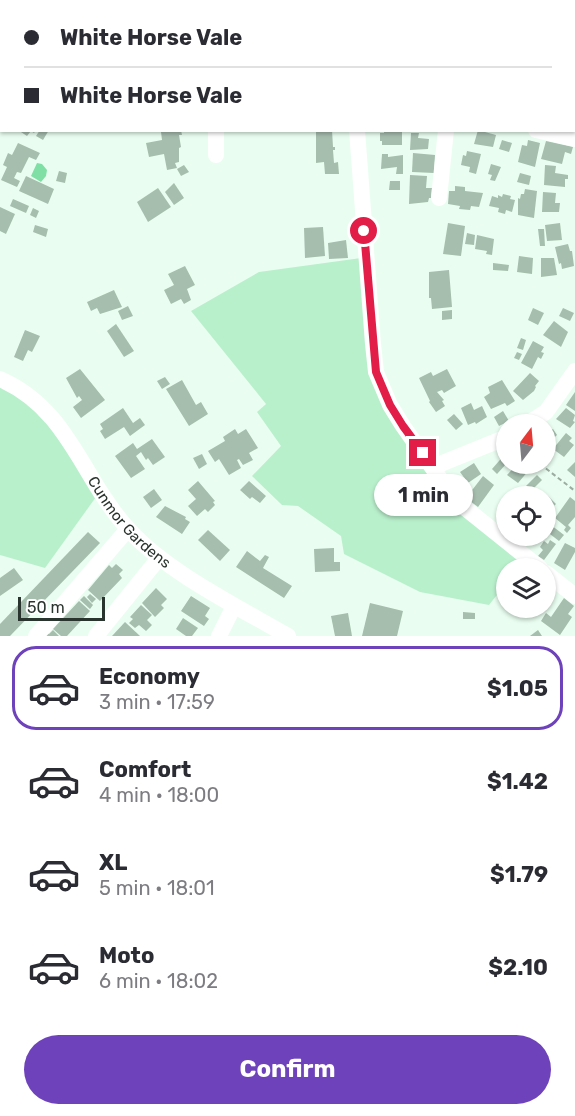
<!DOCTYPE html>
<meta charset="utf-8">
<style>
body{margin:0;font-family:Rubik,sans-serif;background:#f7f7f7;color:#2b2b33;height:100vh;display:flex;flex-direction:column;font-size:22px;white-space:nowrap}
*{box-sizing:border-box;margin:0}
p{font-size:20px;color:#7c7c81}
.icon{flex:none;width:33px;height:33px;fill:none;stroke:currentColor;stroke-width:2;stroke-linecap:round;stroke-linejoin:round}
.map{position:relative;height:636px;overflow:hidden}
.side{display:flex;flex-direction:column;background:#fff;flex:1}
.side>*{flex:none}
.banner{position:absolute;left:0px;top:0px;width:576px;height:132px;box-shadow:0 2px 4px #0004;display:grid;align-content:center;height:132px;padding:0 24px;background:#fff}
.needle{width:39px;rotate:16deg}
.buttons{position:absolute;left:496px;top:414px;display:grid;gap:12px}
.buttons a{display:grid;place-items:center;width:60px;height:60px;border-radius:50%;background:#fff;box-shadow:0 2px 4px #0004;font-size:30px}
.scale{position:absolute;left:18px;bottom:15px;width:87px;box-sizing:border-box;padding-left:6px;border:3px solid #2a342e;border-top:0;font-size:16px;line-height:21px;white-space:nowrap;color:#2a342e;-webkit-text-stroke:4px #fff;paint-order:stroke}
.end{position:absolute;width:27px;height:27px;margin:-14px;border:8px solid #e11d48;background:#fff;box-shadow:0 0 0 3px #fff}
.from{border-radius:50%}
.bubble{position:absolute;height:42px;border-radius:21px;background:#fff;box-shadow:0 2px 4px #0004;font-size:20px;font-weight:700;line-height:42px;text-align:center}
.banner b{display:flex;align-items:center;gap:21px;height:57px;font-size:22px}
.banner b+b{border-top:2px solid #e1e1e2}
.banner i{width:15px;height:15px;background:#2b2b33}
ul{padding:10px 0 0;list-style:none}
li{display:flex;align-items:center;gap:18px;height:84px;margin:0 12px 9px;padding:0 12px;border:3px solid transparent;border-radius:24px}
li div{flex:1}
li b{display:block;font-size:22px}
li em{font-style:normal;font-weight:700}
li.active{border-color:#6e42ba}
li>.icon{width:54px;height:54px;stroke-width:1.5}
.primary-button{display:flex;gap:12px;margin-top:auto;padding:12px 24px}
.primary-button a{flex:1;height:69px;border-radius:36px;background:#6e42ba;color:#fff;font-size:24px;font-weight:700;line-height:69px;text-align:center}
.map>svg:first-child{display:block}
.green{fill:#b9f0cc}
.water{fill:#80dfa5}
.building{fill:#a6beae}
.lines{fill:none;stroke-linecap:round;stroke-linejoin:round}
.path{stroke:#9baca1;stroke-width:2;stroke-dasharray:4.5 3;stroke-linecap:butt}
.minor{stroke:#fff;stroke-width:16}
.route{stroke:#e11d48;stroke-width:8}
.labels{text-anchor:middle;stroke-width:4.5;stroke-linejoin:round;paint-order:stroke}
.street-label{font-size:15px;fill:#2a342e;stroke:#fff}
</style>
<div class="map">
<svg width="575" height="636" viewBox="0 0 575 636">
<rect width="100%" height="100%" fill="#e9fef0"/>
<g class="green">
<polygon points="361,258 367,345 432,469 520,555 518,568 507,568 507,582 489,605 420,592 344,554 341,536 298,506 282,505 252,476 281,446 257,412 266,404 191,311 259,272"/>
<polygon points="0,380 24,392 101,490 45,568 0,555"/>
</g>
<polygon class="water" points="37,163 42,164 47,170 46,176 41,182 31,176"/>
<g class="building">
<polygon points="18,130 36,130 34,133 31,131 27,136"/>
<polygon points="40,130 49,130 43,140 36,136"/>
<polygon points="171,130 181,130 182,135 179,135 181,147 179,148 179,162 175,163 177,168 167,170 164,154 149,157 146,143 162,140 161,132"/>
<polygon points="316,130 332,130 333,147 335,147 335,150 333,150 334,163 338,162 339,174 325,174 324,162 316,163"/>
<polygon points="384,130 402,130 402,145 382,145 382,141 380,141 380,133 384,133"/>
<polygon points="478,130 485,130 485,132 496,135 493,147 474,144"/>
<polygon points="411,133 419,133 418,138 429,139 428,149 410,150"/>
<polygon points="502,140 512,143 509,152 499,149"/>
<polygon points="528,140 540,143 535,167 518,162 522,145 527,146"/>
<polygon points="546,141 573,147 571,154 565,152 562,164 541,159"/>
<polygon points="18,143 40,153 36,160 29,157 21,173 17,172 14,178 20,181 17,187 1,180 7,167 3,165 8,153 12,155"/>
<polygon points="467,151 481,154 476,174 469,172 470,167 461,165 463,155 466,156"/>
<polygon points="413,153 435,155 434,173 412,172"/>
<polygon points="382,154 388,154 388,157 403,155 403,174 396,174 397,167 381,169"/>
<polygon points="491,164 501,167 495,181 490,180 492,175 488,174"/>
<polygon points="184,165 189,172 181,176 177,169"/>
<polygon points="545,165 556,166 555,173 568,175 568,179 565,179 565,187 544,185"/>
<polygon points="59,171 67,173 65,183 56,181"/>
<polygon points="520,173 531,176 529,185 517,182"/>
<polygon points="410,175 427,176 426,188 432,188 431,198 429,198 428,202 409,204"/>
<polygon points="26,176 54,189 48,204 19,191"/>
<polygon points="390,181 400,181 400,190 389,190"/>
<polygon points="174,183 184,198 174,205 165,192"/>
<polygon points="455,186 465,187 465,191 483,193 479,207 471,206 470,210 459,209 460,206 448,204 449,191 455,191"/>
<polygon points="158,188 171,207 148,222 137,202"/>
<polygon points="525,189 537,191 534,218 518,215 518,198 520,199 521,194 524,194"/>
<polygon points="543,192 556,193 555,203 560,203 559,212 542,212"/>
<polygon points="503,194 511,196 510,199 515,200 512,212 506,210 505,214 498,212 499,208 489,206 492,196 498,198 498,195 502,197"/>
<polygon points="13,199 29,206 26,213 10,206"/>
<polygon points="0,207 15,214 6,234 0,231"/>
<polygon points="33,208 39,211 36,218 30,215"/>
<polygon points="448,223 465,226 461,256 443,254"/>
<polygon points="560,223 562,240 547,241 545,225"/>
<polygon points="35,225 48,229 46,237 33,232"/>
<polygon points="323,227 325,256 305,258 304,228"/>
<polygon points="538,229 544,229 545,246 540,246"/>
<polygon points="467,233 475,235 474,245 465,244"/>
<polygon points="477,235 494,239 492,255 486,254 487,251 475,249"/>
<polygon points="346,240 348,258 329,259 328,243"/>
<polygon points="568,244 570,251 572,251 574,266 562,269 561,263 559,264 555,247"/>
<polygon points="519,256 533,258 532,274 517,272"/>
<polygon points="541,258 554,258 557,275 541,277"/>
<polygon points="493,263 509,265 508,271 493,270"/>
<polygon points="185,266 195,285 187,289 191,300 184,304 181,299 171,304 164,290 174,285 168,274"/>
<polygon points="449,270 452,307 432,309 431,298 429,298 429,272"/>
<polygon points="114,290 122,307 100,314 97,308 91,311 87,302"/>
<polygon points="128,306 133,316 122,320 118,311"/>
<polygon points="533,308 544,313 538,325 528,320"/>
<polygon points="563,308 574,313 570,321 559,316"/>
<polygon points="452,310 452,319 442,320 442,311"/>
<polygon points="554,321 568,332 561,347 543,335"/>
<polygon points="116,324 134,351 124,357 107,331"/>
<polygon points="25,330 40,336 32,352 28,350 23,361 14,357"/>
<polygon points="521,338 526,340 523,350 517,348"/>
<polygon points="533,341 544,347 541,352 544,353 541,359 538,357 532,369 521,363"/>
<polygon points="517,352 522,354 519,360 514,358"/>
<polygon points="80,369 105,400 81,418 73,407 82,400 79,396 77,398 66,378"/>
<polygon points="447,369 456,386 444,393 442,390 437,392 444,400 442,401 445,406 436,412 429,402 430,401 419,378 431,372 433,376"/>
<polygon points="530,373 539,381 535,386 536,387 534,391 523,400 513,391"/>
<polygon points="165,377 170,384 162,389 157,381"/>
<polygon points="182,380 196,405 201,402 208,414 189,426 166,389"/>
<polygon points="502,380 515,401 507,406 505,403 491,409 484,397 490,393 488,387"/>
<polygon points="575,392 575,411 566,405"/>
<polygon points="471,403 474,410 482,406 487,417 476,424 475,422 468,425 461,408"/>
<polygon points="123,408 133,423 140,418 145,425 130,436 124,427 105,439 100,431 103,429 100,424"/>
<polygon points="566,408 575,415 573,421 575,422 570,428 556,419"/>
<polygon points="503,411 509,421 499,426 494,417"/>
<polygon points="454,414 463,424 456,430 447,420"/>
<polygon points="546,425 550,431 553,429 557,435 546,445"/>
<polygon points="235,429 238,434 246,429 258,448 249,453 253,460 243,465 239,459 237,460 241,468 229,475 219,459 215,462 208,451 225,441 223,437"/>
<polygon points="566,433 572,438 569,441 574,445 564,457 553,449"/>
<polygon points="152,439 165,457 153,465 148,458 146,460 141,452 136,456 145,469 131,478 115,456 133,443 137,449"/>
<polygon points="506,453 507,463 497,474 492,469"/>
<polygon points="202,454 207,464 199,469 193,458"/>
<polygon points="575,462 575,477 567,470"/>
<polygon points="474,463 481,474 468,483 460,472"/>
<polygon points="517,464 521,464 529,470 518,483 507,475"/>
<polygon points="537,475 542,480 531,491 526,486"/>
<polygon points="483,476 494,485 478,507 466,498"/>
<polygon points="198,481 215,501 213,502 215,505 208,512 205,509 197,516 188,506 196,499 188,490"/>
<polygon points="249,481 266,496 260,503 252,497 250,499 240,490"/>
<polygon points="154,489 162,500 151,508 143,497"/>
<polygon points="525,489 531,495 529,496 523,496 521,494"/>
<polygon points="546,494 556,504 546,513 546,496 543,496"/>
<polygon points="570,497 575,501 575,517 568,525 571,528 567,533 564,530 566,527 555,518"/>
<polygon points="165,506 186,517 185,519 190,522 182,534 156,517"/>
<polygon points="551,525 564,535 559,541 546,531"/>
<polygon points="208,530 230,550 220,561 198,540"/>
<polygon points="88,532 100,543 10,636 0,636 0,624"/>
<polygon points="520,536 537,536 531,544"/>
<polygon points="550,540 556,544 544,560 538,556 543,550 540,547 544,541 548,544"/>
<polygon points="565,543 575,548 575,552 565,570 554,563"/>
<polygon points="334,548 334,562 340,562 340,571 315,572 314,549"/>
<polygon points="247,551 260,561 265,555 269,557 263,568 292,586 284,598 236,567"/>
<polygon points="116,564 123,570 119,574 122,578 100,601 88,590 109,565 112,568"/>
<polygon points="14,568 23,580 0,596 0,578"/>
<polygon points="156,588 167,599 161,605 164,608 155,617 142,603"/>
<polygon points="90,594 96,599 92,603 87,597"/>
<polygon points="84,596 93,605 90,609 80,600"/>
<polygon points="191,596 210,608 205,616 209,619 204,626 181,611"/>
<polygon points="564,598 574,606 568,614 572,617 560,635 541,621 546,613 551,617"/>
<polygon points="79,601 90,611 67,636 61,636 53,629"/>
<polygon points="370,603 403,611 397,636 362,636"/>
<polygon points="141,605 152,615 147,620 152,625 146,631 139,625 135,628 129,623 133,619 130,617"/>
<polygon points="463,612 475,613 475,619 463,619"/>
<polygon points="348,613 352,636 335,636 331,616"/>
<polygon points="183,618 198,628 192,636 186,636 176,629"/>
<polygon points="125,622 140,636 112,636"/>
<polygon points="53,630 59,636 45,636 47,633 49,634"/>
<polygon points="538,630 542,636 530,636"/>
</g>
<g class="lines">
<polyline class="path" points="540,464 575,491"/>
<g class="minor">
<polyline points="200,0 201,2"/>
<polyline points="350,0 350,2"/>
<polyline points="28,2 29,0"/>
<polyline points="281,2 283,0"/>
<polyline points="456,2 457,0"/>
<polyline points="0,58 2,59"/>
<polyline points="0,78 2,74"/>
<polyline points="216,130 216,155"/>
<polyline points="357,130 373,344 376,372 390,405 403,426 455,500 540,568"/>
<polyline points="536,130 575,139"/>
<polyline points="439,198 446,130"/>
<path id="s1" d="M0,379C70,410 81,478 129,530C167,572 238,607 288,636"/>
<polyline points="527,424 546,412 575,371"/>
<polyline points="433,467 507,437"/>
<polyline points="546,573 575,596"/>
<polyline points="36,636 128,529"/>
<polyline points="96,636 159,558"/>
<polyline points="219,636 234,606"/>
</g>
</g>
<g class="lines">
<polyline class="route" points="364,231 376,372 390,405 403,426 423,453"/>
</g>
<g class="labels">
<g class="street-label">
<text dy="5" stroke="none"><textPath href="#s1" startOffset="196">Cunmor Gardens</textPath></text>
</g>
</g>
</svg>
<div class="buttons">
<a><svg class="needle" viewBox="-14 -14 28 28"><path d="M0-13l5 13h-10z" fill="#e53935"/><path d="M0 13l5-13h-10z" fill="#7c7c81"/></svg></a>
<a><svg class="icon" aria-label="locate" viewBox="0 0 24 24"><circle cx="12" cy="12" r="6"/><path d="M12 2v4M12 18v4M2 12h4M18 12h4"/></svg></a>
<a><svg class="icon" aria-label="layers" viewBox="0 0 24 24"><path d="M12 4l9 5-9 5-9-5zM3 14l9 5 9-5"/></svg></a>
</div>
<div class="scale">50 m</div>
<i class="end from" style="left:364px;top:231px"></i>
<i class="end" style="left:423px;top:453px"></i>
<div class="bubble" style="left:374px;top:474px;width:99px">1 min</div>
<div class="banner">
<b><i class="from"></i>White Horse Vale</b>
<b><i></i>White Horse Vale</b>
</div>
</div>
<section class="side">
<ul>
<li class="active"><svg class="icon" aria-label="car" viewBox="0 0 24 24"><path d="M5 17H2v-5l4-1 3-4h7l3 4 3 1v5h-3M9 17h6M6 11h13"/><circle cx="7" cy="17" r="2"/><circle cx="17" cy="17" r="2"/></svg><div><b>Economy</b><p>3 min · 17:59</p></div><em>$1.05</em></li>
<li><svg class="icon" aria-label="car" viewBox="0 0 24 24"><path d="M5 17H2v-5l4-1 3-4h7l3 4 3 1v5h-3M9 17h6M6 11h13"/><circle cx="7" cy="17" r="2"/><circle cx="17" cy="17" r="2"/></svg><div><b>Comfort</b><p>4 min · 18:00</p></div><em>$1.42</em></li>
<li><svg class="icon" aria-label="car" viewBox="0 0 24 24"><path d="M5 17H2v-5l4-1 3-4h7l3 4 3 1v5h-3M9 17h6M6 11h13"/><circle cx="7" cy="17" r="2"/><circle cx="17" cy="17" r="2"/></svg><div><b>XL</b><p>5 min · 18:01</p></div><em>$1.79</em></li>
<li><svg class="icon" aria-label="car" viewBox="0 0 24 24"><path d="M5 17H2v-5l4-1 3-4h7l3 4 3 1v5h-3M9 17h6M6 11h13"/><circle cx="7" cy="17" r="2"/><circle cx="17" cy="17" r="2"/></svg><div><b>Moto</b><p>6 min · 18:02</p></div><em>$2.10</em></li>
</ul>
<div class="primary-button"><a>Confirm</a></div>
</section>
